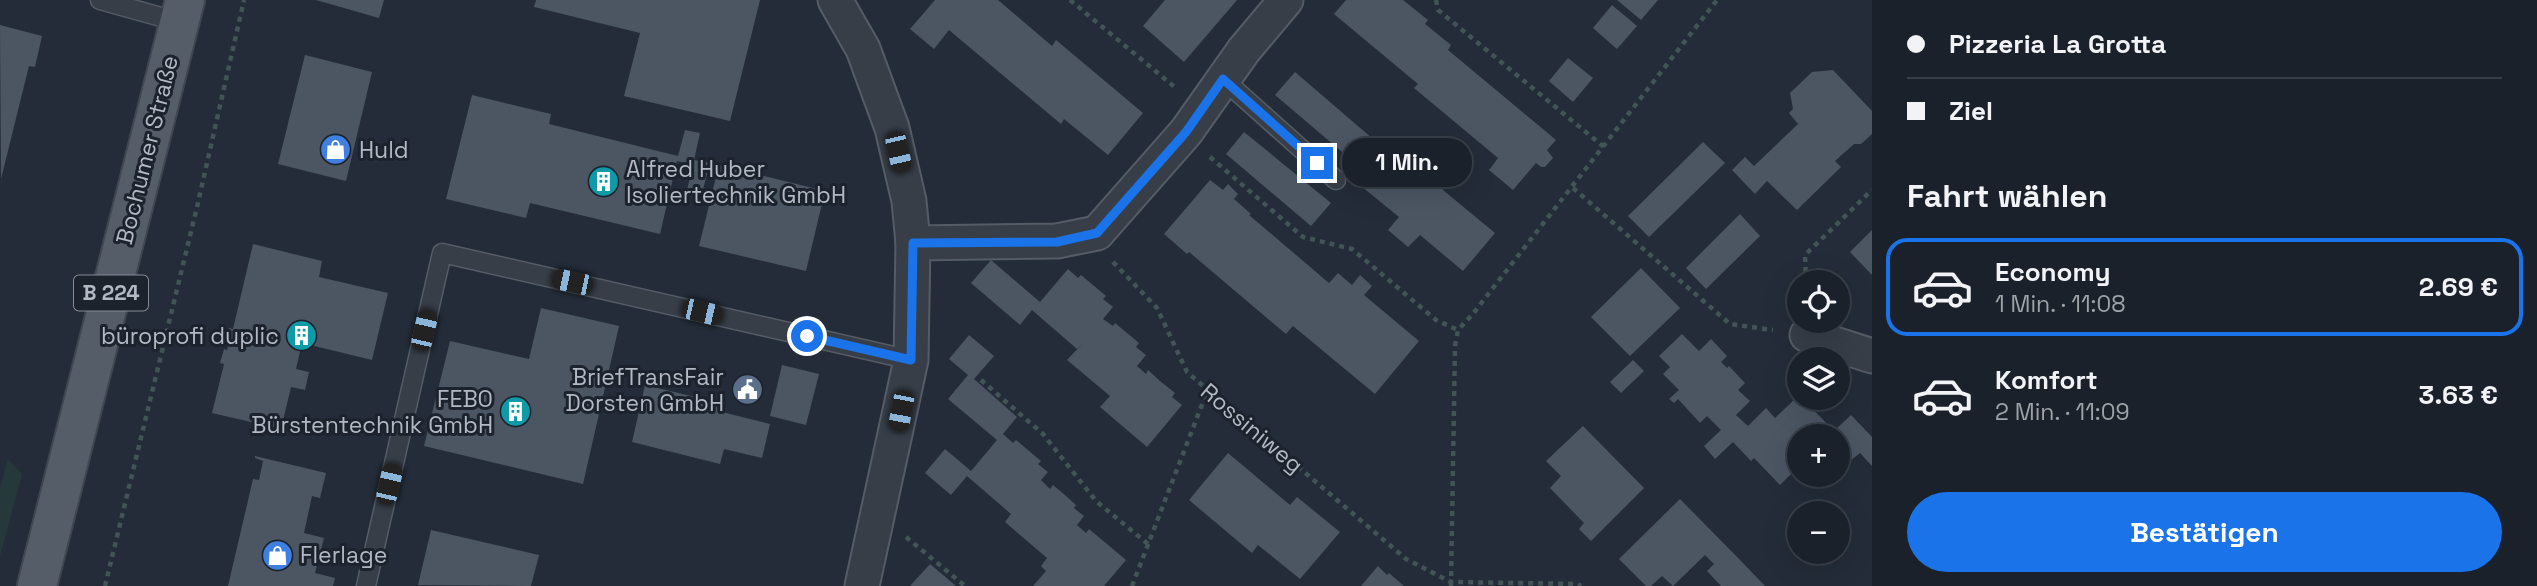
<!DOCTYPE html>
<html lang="de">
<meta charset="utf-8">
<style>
body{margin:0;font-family:"Space Grotesk",sans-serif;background:#232932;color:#f1f3f6;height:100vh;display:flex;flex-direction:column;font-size:26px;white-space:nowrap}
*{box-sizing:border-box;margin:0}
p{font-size:23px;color:#9fa3a8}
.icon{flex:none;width:38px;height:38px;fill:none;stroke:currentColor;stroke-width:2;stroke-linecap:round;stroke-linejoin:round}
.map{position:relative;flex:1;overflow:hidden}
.panel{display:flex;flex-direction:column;background:#1a212a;width:665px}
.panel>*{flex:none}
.top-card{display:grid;align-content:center;height:154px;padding:0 35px;background:#1a212a}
.buttons{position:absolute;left:1787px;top:270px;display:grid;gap:14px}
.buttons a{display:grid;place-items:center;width:63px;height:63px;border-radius:50%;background:#1a212a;box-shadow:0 7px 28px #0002,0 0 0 2px #383e47;font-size:35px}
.end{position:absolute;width:32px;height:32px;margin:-16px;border:9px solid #1a73e8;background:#fff;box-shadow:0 0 0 4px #fff}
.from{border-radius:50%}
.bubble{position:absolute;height:49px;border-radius:24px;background:#1a212a;box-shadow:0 7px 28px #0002,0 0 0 2px #383e47;font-size:23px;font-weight:600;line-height:49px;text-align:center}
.car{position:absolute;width:21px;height:42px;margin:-21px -10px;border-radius:9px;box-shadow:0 0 5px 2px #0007;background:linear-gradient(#222 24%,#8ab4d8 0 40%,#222 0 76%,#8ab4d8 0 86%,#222 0)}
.top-card b{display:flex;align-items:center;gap:24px;height:66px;font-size:26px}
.top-card b+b{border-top:2px solid #383e47}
.top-card i{width:18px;height:18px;background:#f1f3f6}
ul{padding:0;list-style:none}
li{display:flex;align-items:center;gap:21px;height:98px;margin:0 14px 10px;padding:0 21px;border:4px solid transparent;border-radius:21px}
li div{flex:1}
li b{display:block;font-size:26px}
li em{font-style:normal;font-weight:600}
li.current{border-color:#1a73e8}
li>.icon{width:63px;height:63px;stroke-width:1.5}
h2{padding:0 35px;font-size:32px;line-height:84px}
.action{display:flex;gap:14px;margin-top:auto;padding:14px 35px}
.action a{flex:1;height:80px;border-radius:42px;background:#1a73e8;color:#fff;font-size:28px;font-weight:600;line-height:80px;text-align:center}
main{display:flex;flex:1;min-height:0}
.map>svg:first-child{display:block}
.green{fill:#26393a}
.building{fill:#4c5663}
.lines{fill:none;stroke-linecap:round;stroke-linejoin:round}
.lane-casing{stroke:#555c66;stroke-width:21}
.street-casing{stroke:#555c66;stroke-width:37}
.primary-casing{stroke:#404751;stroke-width:42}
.path{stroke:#435456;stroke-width:4.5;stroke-dasharray:5 5;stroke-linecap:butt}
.lane{stroke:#373e48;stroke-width:18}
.street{stroke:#373e48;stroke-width:33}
.primary{stroke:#555d68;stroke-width:38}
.route{stroke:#1a73e8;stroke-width:9}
.labels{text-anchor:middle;stroke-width:6;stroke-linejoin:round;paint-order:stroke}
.shield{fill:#1c232d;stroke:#858c97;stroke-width:2}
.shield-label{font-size:21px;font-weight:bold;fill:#b2b9c4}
.street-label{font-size:23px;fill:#b2b9c4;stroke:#1c232d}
.poi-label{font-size:23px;fill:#b2b9c4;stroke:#1c232d;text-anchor:start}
</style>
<main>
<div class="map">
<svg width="1872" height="586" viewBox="0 0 1872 586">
<rect width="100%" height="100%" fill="#232c38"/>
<polygon class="green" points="8,459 22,474 0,556 0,488"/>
<g class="building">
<polygon points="316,0 384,0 379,18"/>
<polygon points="536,0 760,0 730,121 624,96 640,33 534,7"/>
<polygon points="935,0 998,0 1052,46 1056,40 1143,113 1108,155 1064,119 1061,124 949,30 934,49 910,29"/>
<polygon points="1165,0 1237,0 1184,62 1143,26"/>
<polygon points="1346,0 1403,0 1428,20 1425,24 1451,45 1448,50 1556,140 1547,150 1553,158 1545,167 1541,167 1536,163 1513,190 1489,170 1498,158 1414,88 1418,84 1334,14"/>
<polygon points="1617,0 1658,0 1641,20"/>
<polygon points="1612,5 1637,26 1617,49 1593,28"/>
<polygon points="0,25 42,36 35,67 29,66 1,179"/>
<polygon points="305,55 372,72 346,181 278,164"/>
<polygon points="1568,58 1593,78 1573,102 1549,81"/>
<polygon points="1833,70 1872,111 1872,134 1861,144 1854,144 1835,161 1841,167 1797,210 1767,181 1755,194 1732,170 1745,157 1754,166 1798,124 1789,113 1793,109 1790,93 1812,72"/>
<polygon points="1295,72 1380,145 1361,168 1275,95"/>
<polygon points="472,95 551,114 549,124 678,156 685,130 700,133 694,160 710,163 702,193 687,190 693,165 677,161 660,234 530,203 526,218 446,199"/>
<polygon points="1244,132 1331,203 1311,226 1226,154"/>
<polygon points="1703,142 1725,163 1649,237 1628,216"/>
<polygon points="1389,143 1431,179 1432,177 1444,187 1443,190 1495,233 1463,271 1420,235 1408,247 1388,230 1399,217 1356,182"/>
<polygon points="719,165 825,191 806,271 699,246"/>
<polygon points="1210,180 1223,190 1228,184 1238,194 1234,199 1251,214 1249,215 1329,283 1338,273 1352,285 1360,275 1372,286 1364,295 1419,341 1375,394 1293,326 1286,334 1189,252 1187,254 1164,234"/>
<polygon points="1740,214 1760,236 1706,289 1686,268"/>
<polygon points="1872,230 1872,275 1850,252"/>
<polygon points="253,244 322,261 319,277 388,293 372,360 302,343 296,369 309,372 305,390 291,387 281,429 212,413 224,364 220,363 224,349 227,350 229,343 226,342 229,328 233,329"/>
<polygon points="991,260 1040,302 1068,269 1078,278 1081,275 1106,296 1103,299 1113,307 1103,319 1113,326 1115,323 1139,343 1136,347 1146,355 1137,366 1146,374 1148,370 1160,381 1175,393 1172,397 1182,405 1147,447 1100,407 1110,396 1067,360 1084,342 1077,349 1032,310 1020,325 971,283"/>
<polygon points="1641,268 1680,308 1630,356 1591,317"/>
<polygon points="541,308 619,326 583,484 424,446 450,341 529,359"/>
<polygon points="1682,334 1699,351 1711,339 1727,356 1721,362 1727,368 1729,366 1745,383 1738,390 1750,401 1736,415 1748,426 1766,408 1775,418 1799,395 1834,431 1851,415 1872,437 1872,466 1860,453 1850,461 1838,447 1838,436 1799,436 1799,466 1780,485 1754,458 1751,461 1733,442 1715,459 1704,446 1721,430 1707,416 1700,423 1678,399 1674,403 1669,399 1679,390 1663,374 1670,367 1659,356"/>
<polygon points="969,335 994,356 974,379 1017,417 1003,434 1013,443 1016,440 1041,461 1038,464 1048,472 1041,480 1050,489 1053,485 1065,495 1076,505 1074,508 1084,516 1077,525 1086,533 1089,529 1126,560 1104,586 1033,586 1046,571 1041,566 1047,558 1005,522 1011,514 967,476 951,495 925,473 945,449 971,471 997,440 948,399 968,375 949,359"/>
<polygon points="1633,360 1644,371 1621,393 1610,382"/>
<polygon points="782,365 819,374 806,425 770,416"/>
<polygon points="645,385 720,403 718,411 770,424 762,458 724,449 720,464 632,442"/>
<polygon points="1583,426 1644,488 1591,541 1579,529 1584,523 1550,488 1561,476 1546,461"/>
<polygon points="1228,453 1290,505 1297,497 1340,532 1300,579 1258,545 1252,553 1189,500"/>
<polygon points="255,456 326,473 320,498 312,496 304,533 324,538 315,573 335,578 333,586 228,586 253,479 259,480 263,461 255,458"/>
<polygon points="1680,499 1742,562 1765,586 1721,586 1707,571 1714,564 1705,555 1673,586 1662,576 1651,586 1646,586 1619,559"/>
<polygon points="431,530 539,555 531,586 418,585"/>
<polygon points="930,564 956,586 910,586"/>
<polygon points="1378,566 1387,575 1389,573 1404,586 1361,586"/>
</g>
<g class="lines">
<defs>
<g id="lane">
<polyline points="100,0 179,22"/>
<polyline points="1223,79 1336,180"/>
<polyline points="366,586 442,253 911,360"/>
</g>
<g id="street">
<polyline points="835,0 863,49 892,128 909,201 913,243 911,360 862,586"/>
<polyline points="913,243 1057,241 1097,233 1186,132 1244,50 1286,0"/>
<polyline points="1807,335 1872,356"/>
</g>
<polyline id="primary" points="37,586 185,0"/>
</defs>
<use href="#lane" class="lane-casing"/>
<use href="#street" class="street-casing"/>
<use href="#primary" class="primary-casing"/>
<g class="path">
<polyline points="1070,0 1177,89"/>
<polyline points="1436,0 1438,10 1604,147"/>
<polyline points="1210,157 1303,237 1352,249 1436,320 1458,330"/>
<polyline points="1573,188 1730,324 1773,330"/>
<polyline points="1113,262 1157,308 1187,372 1406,559 1451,582 1578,584 1581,586"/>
<polyline points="1806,282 1805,255 1872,190"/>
<polyline points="981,380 1043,434 1096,501 1148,544"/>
<polyline points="906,537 965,586"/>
<polyline points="105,586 197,207 244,0"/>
<polyline points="1132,586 1208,389"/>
<polyline points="1451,586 1455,346 1458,330 1472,315 1717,0"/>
</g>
<use href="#lane" class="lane"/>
<use href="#street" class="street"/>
<use href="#primary" class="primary"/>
</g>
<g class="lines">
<polyline class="route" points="807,336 911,360 913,243 1057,242 1097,233 1186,132 1223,79 1317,163"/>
</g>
<defs>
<symbol id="shop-disc" viewBox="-11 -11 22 22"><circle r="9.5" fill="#3f7fe0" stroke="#1c232d"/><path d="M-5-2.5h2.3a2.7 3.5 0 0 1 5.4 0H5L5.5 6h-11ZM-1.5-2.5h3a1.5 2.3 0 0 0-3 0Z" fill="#fff"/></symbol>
<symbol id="building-disc" viewBox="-11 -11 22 22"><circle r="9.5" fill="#0f9aa8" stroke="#1c232d"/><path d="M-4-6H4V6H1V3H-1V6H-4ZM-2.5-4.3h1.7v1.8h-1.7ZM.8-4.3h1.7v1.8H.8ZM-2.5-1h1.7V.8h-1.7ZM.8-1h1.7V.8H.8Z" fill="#fff"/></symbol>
<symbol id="civic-disc" viewBox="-11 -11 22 22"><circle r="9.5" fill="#5c6f8a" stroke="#1c232d"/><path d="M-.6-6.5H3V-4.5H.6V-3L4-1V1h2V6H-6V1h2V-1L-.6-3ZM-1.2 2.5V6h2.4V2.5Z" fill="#fff"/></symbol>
</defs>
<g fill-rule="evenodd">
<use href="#shop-disc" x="318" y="132" width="35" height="35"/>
<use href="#building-disc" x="586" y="164" width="35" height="35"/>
<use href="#building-disc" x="284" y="318" width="35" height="35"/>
<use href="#civic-disc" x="730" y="372" width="35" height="35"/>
<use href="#building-disc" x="498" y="394" width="35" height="35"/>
<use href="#shop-disc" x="260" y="538" width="35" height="35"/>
</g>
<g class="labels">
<rect class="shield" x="74" y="275.5" width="74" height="35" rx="5"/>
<g class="shield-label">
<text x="111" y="300">B 224</text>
</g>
<g class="street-label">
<text transform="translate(147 150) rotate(-76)" y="8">Bochumer Straße</text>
<text transform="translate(1252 428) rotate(40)" y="8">Rossiniweg</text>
</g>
<g class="poi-label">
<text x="359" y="158">Huld</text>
<text x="626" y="177">Alfred Huber<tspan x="626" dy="26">Isoliertechnik GmbH</tspan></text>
<text x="279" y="344" text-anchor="end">büroprofi duplic</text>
<text x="724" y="385" text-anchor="end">BriefTransFair<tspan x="724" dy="26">Dorsten GmbH</tspan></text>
<text x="493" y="407" text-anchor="end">FEBO<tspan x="493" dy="26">Bürstentechnik GmbH</tspan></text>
<text x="300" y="563">Flerlage</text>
</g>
</g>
</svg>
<div class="buttons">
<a><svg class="icon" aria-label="locate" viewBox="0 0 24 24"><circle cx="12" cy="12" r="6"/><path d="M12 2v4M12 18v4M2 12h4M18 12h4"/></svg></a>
<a><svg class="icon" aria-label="layers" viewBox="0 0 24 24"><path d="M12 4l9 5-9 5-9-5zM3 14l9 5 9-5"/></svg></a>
<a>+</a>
<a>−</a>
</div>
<i class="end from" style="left:807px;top:336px"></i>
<i class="end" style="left:1317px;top:163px"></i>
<div class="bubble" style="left:1342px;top:138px;width:130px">1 Min.</div>
<i class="car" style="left:898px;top:152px;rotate:167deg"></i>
<i class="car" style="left:572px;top:282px;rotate:282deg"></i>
<i class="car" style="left:702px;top:312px;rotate:103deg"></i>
<i class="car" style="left:424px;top:330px;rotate:13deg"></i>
<i class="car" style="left:901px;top:411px;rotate:191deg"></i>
<i class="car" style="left:389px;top:484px;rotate:13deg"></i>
</div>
<section class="panel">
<div class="top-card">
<b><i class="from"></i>Pizzeria La Grotta</b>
<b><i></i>Ziel</b>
</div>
<h2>Fahrt wählen</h2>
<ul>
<li class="current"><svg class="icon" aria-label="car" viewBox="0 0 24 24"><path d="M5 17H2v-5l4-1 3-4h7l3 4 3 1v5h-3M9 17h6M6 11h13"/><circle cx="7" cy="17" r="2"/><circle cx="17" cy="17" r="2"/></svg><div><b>Economy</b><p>1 Min. · 11:08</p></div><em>2.69 €</em></li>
<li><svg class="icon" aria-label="car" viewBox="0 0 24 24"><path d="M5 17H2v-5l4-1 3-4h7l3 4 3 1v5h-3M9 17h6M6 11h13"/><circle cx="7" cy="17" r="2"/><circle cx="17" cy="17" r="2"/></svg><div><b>Komfort</b><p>2 Min. · 11:09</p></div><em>3.63 €</em></li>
</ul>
<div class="action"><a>Bestätigen</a></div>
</section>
</main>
